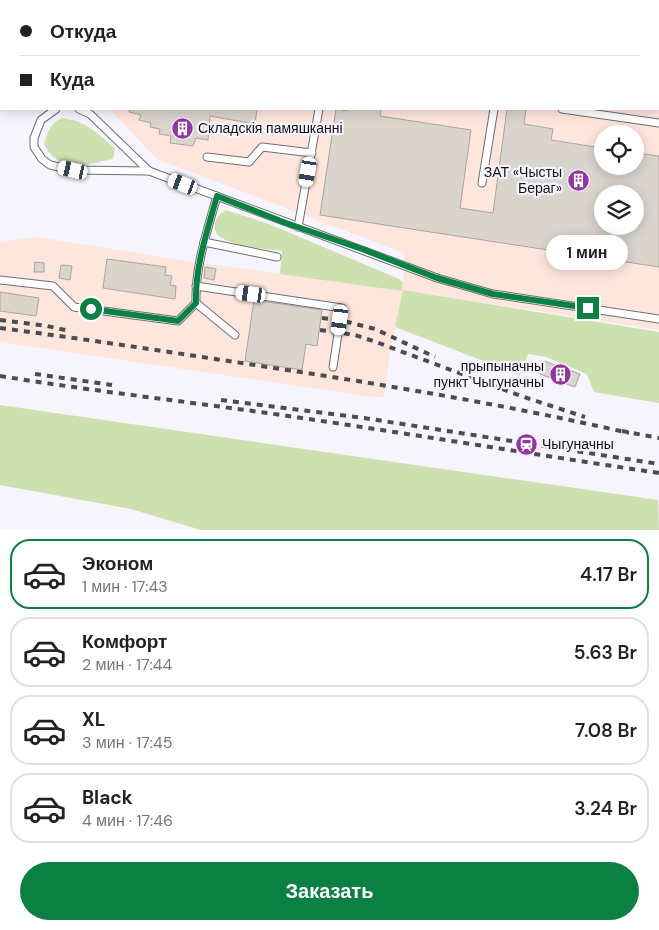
<!DOCTYPE html>
<html lang="ru">
<meta charset="utf-8">
<style>
body{margin:0;font-family:"DM Sans",sans-serif;background:#f6f6f6;color:#222;height:100vh;display:flex;flex-direction:column;font-size:19px;white-space:nowrap}
*{box-sizing:border-box;margin:0}
p{font-size:16px;color:#767676}
.icon{flex:none;width:28px;height:28px;fill:none;stroke:currentColor;stroke-width:2;stroke-linecap:round;stroke-linejoin:round}
.map{position:relative;height:530px;overflow:hidden}
.panel{display:flex;flex-direction:column;background:#fff;flex:1}
.panel>*{flex:none}
.hud{position:absolute;left:0px;top:0px;width:660px;height:110px;box-shadow:0 2px 12px #0003;display:grid;align-content:center;height:110px;padding:0 20px;background:#fff}
.fabs{position:absolute;left:594px;top:125px;display:grid;gap:10px}
.fabs a{display:grid;place-items:center;width:50px;height:50px;border-radius:50%;background:#fff;box-shadow:0 2px 12px #0003;font-size:25px}
.end{position:absolute;width:22px;height:22px;margin:-11px;border:6px solid #0b8043;background:#fff;box-shadow:0 0 0 2px #fff}
.from{border-radius:50%}
.bubble{position:absolute;height:35px;border-radius:18px;background:#fff;box-shadow:0 2px 12px #0003;font-size:16px;font-weight:600;line-height:35px;text-align:center}
.car{position:absolute;width:15px;height:30px;margin:-15px -8px;border-radius:6px;box-shadow:0 0 4px 1px #0007;background:linear-gradient(#fff 24%,#345 0 40%,#fff 0 76%,#345 0 86%,#fff 0)}
.hud b{display:flex;align-items:center;gap:18px;height:48px;font-size:19px}
.hud b+b{border-top:1px solid #e0e0e0}
.hud i{width:12px;height:12px;background:#222}
ul{padding:9px 0 0;list-style:none}
li{display:flex;align-items:center;gap:15px;height:70px;margin:0 10px 8px;padding:0 10px;border:2px solid #e0e0e0;border-radius:20px}
li div{flex:1}
li b{display:block;font-size:19px}
li em{font-style:normal;font-weight:600}
li.on{border-color:#0b8043}
li>.icon{width:45px;height:45px;stroke-width:1.5}
.cta{display:flex;gap:10px;margin-top:auto;padding:10px 20px}
.cta a{flex:1;height:58px;border-radius:30px;background:#0b8043;color:#fff;font-size:20px;font-weight:600;line-height:58px;text-align:center}
.map>svg:first-child{display:block}
.industrial{fill:#ffe6dd;fill-rule:evenodd}
.green{fill:#cde0af}
.building{fill:#d9d4cc;stroke:#a9a49c;fill-rule:evenodd}
.lines{fill:none;stroke-linecap:round;stroke-linejoin:round}
.lane-casing{stroke:#6e6d74;stroke-width:9}
.lane{stroke:#fff;stroke-width:7}
.rail{stroke:#4c4c4f;stroke-width:4;stroke-dasharray:6 6;stroke-linecap:butt}
.route{stroke:#0b8043;stroke-width:6}
.labels{text-anchor:middle;stroke-width:4.5;stroke-linejoin:round;paint-order:stroke}
.poi-label{font-size:14px;fill:#131315;stroke:#f6f4fd;text-anchor:start}
</style>
<div class="map">
<svg width="659" height="530" viewBox="0 0 659 530">
<rect width="100%" height="100%" fill="#f6f4fd"/>
<path class="industrial" d="M0,0H659V330L403,290L391,347L384,397H373L0,342V242L37,237L199,263L403,289L404,253L157,159L109,109H659V1H1L0,68ZM602,134H635V166H602ZM602,194H635V226H602Z"/>
<g class="green">
<path d="M62,118C86,121 97,133 115,148L113,159C86,165 59,174 44,144C48,131 50,124 62,118Z"/>
<path d="M226,210L269,224L399,279L403,282L402,291L280,274L282,251C268,249 210,246 215,225C216,217 219,214 226,210Z"/>
<polygon points="403,290 659,332 659,403 594,392 587,374 546,357 528,354 520,375 395,327"/>
<polygon points="0,405 658,500 659,530 201,530 131,509 0,485"/>
</g>
<g class="building">
<polygon points="420,0 498,0 420,1"/>
<polygon points="130,109 257,109 255,124 210,116 208,140 196,138 193,146 170,143 171,136 159,134 160,129 150,127 151,123 139,120 141,115 129,112"/>
<path d="M336,109L347,111V109H381L380,116L471,130L460,208L493,213L507,109H526L524,124L553,129L551,140L602,148V166H635V153L659,156V267L320,215ZM602,194H635V226H602Z"/>
<polygon points="107,259 166,267 165,275 172,276 170,285 176,286 175,299 103,288"/>
<polygon points="35,262 44,263 44,272 34,272"/>
<polygon points="61,265 72,266 70,280 59,278"/>
<polygon points="205,267 216,269 214,280 204,278"/>
<polygon points="0,292 39,298 36,316 0,311"/>
<polygon points="254,300 322,310 317,346 306,344 302,370 245,361"/>
<polygon points="544,361 580,374 575,387 540,374"/>
</g>
<g class="lines">
<defs>
<g id="lane">
<polyline points="52,1 54,0"/>
<polyline points="408,1 408,0"/>
<polyline points="513,1 513,0"/>
<polyline points="0,44 1,43"/>
<polyline points="56,109 41,120 34,138 34,147 42,159 50,165 73,170 149,171 437,278 493,294 659,319"/>
<polyline points="79,109 90,114 149,171"/>
<polyline points="562,109 659,123"/>
<polyline points="207,157 249,162 262,147 312,153"/>
<polyline points="482,183 494,109"/>
<polyline points="298,227 319,109"/>
<polyline points="204,242 277,257"/>
<path d="M0,280L53,286L74,307L178,321L196,303C195,266 207,232 217,196"/>
<polyline points="196,286 342,308 333,367"/>
<polyline points="196,303 235,335"/>
</g>
</defs>
<use href="#lane" class="lane-casing"/>
<use href="#lane" class="lane"/>
<g class="rail">
<polyline points="170,1 172,0"/>
<polyline points="0,109 1,108"/>
<polyline points="322,318 340,320 375,329 435,357"/>
<polyline points="0,320 47,326 70,331"/>
<path d="M0,328C92,340 183,354 274,368C393,386 511,406 629,433"/>
<polyline points="320,330 355,335 376,342 521,396 585,417"/>
<polyline points="35,374 112,385"/>
<path d="M0,376C105,393 210,404 315,420C430,437 544,456 659,473"/>
<polyline points="221,400 364,418 659,464"/>
<polyline points="622,431 659,438"/>
</g>
</g>
<g class="lines">
<path class="route" d="M91,309L178,321L196,303C195,266 207,232 217,196L286,223L362,249L437,278L493,294L588,308"/>
</g>
<defs>
<symbol id="building-disc" viewBox="-11 -11 22 22"><circle r="9.5" fill="#9336a1" stroke="#f6f4fd"/><path d="M-4-6H4V6H1V3H-1V6H-4ZM-2.5-4.3h1.7v1.8h-1.7ZM.8-4.3h1.7v1.8H.8ZM-2.5-1h1.7V.8h-1.7ZM.8-1h1.7V.8H.8Z" fill="#fff"/></symbol>
<symbol id="station-disc" viewBox="-11 -11 22 22"><circle r="9.5" fill="#9336a1" stroke="#f6f4fd"/><path d="M-3-6H3Q5-6 5-4V2Q5 4 3 4L4.5 6H3L1.5 4h-3L-3 6H-4.5L-3 4Q-5 4-5 2V-4Q-5-6-3-6ZM-3.5-4v3h7v-3ZM-3.5 1v1.5H-2V1ZM2 1v1.5H3.5V1Z" fill="#fff"/></symbol>
</defs>
<g fill-rule="evenodd">
<use href="#building-disc" x="170" y="116" width="25" height="25"/>
<use href="#building-disc" x="566" y="168" width="25" height="25"/>
<use href="#building-disc" x="548" y="362" width="25" height="25"/>
<use href="#station-disc" x="514" y="432" width="25" height="25"/>
</g>
<g class="labels">
<g class="poi-label">
<text x="198" y="133">Складскія памяшканні</text>
<text x="562" y="177" text-anchor="end">ЗАТ «Чысты<tspan x="562" dy="16">Бераг»</tspan></text>
<text x="544" y="371" text-anchor="end">прыпыначны<tspan x="544" dy="16">пункт Чыгуначны</tspan></text>
<text x="542" y="449">Чыгуначны</text>
</g>
</g>
</svg>
<div class="fabs">
<a><svg class="icon" aria-label="locate" viewBox="0 0 24 24"><circle cx="12" cy="12" r="6"/><path d="M12 2v4M12 18v4M2 12h4M18 12h4"/></svg></a>
<a><svg class="icon" aria-label="layers" viewBox="0 0 24 24"><path d="M12 4l9 5-9 5-9-5zM3 14l9 5 9-5"/></svg></a>
</div>
<i class="end from" style="left:91px;top:309px"></i>
<i class="end" style="left:588px;top:308px"></i>
<div class="bubble" style="left:546px;top:235px;width:82px">1 мин</div>
<i class="car" style="left:73px;top:170px;rotate:283deg"></i>
<i class="car" style="left:308px;top:172px;rotate:190deg"></i>
<i class="car" style="left:183px;top:184px;rotate:291deg"></i>
<i class="car" style="left:251px;top:294px;rotate:278deg"></i>
<i class="car" style="left:340px;top:320px;rotate:187deg"></i>
<div class="hud">
<b><i class="from"></i>Откуда</b>
<b><i></i>Куда</b>
</div>
</div>
<section class="panel">
<ul>
<li class="on"><svg class="icon" aria-label="car" viewBox="0 0 24 24"><path d="M5 17H2v-5l4-1 3-4h7l3 4 3 1v5h-3M9 17h6M6 11h13"/><circle cx="7" cy="17" r="2"/><circle cx="17" cy="17" r="2"/></svg><div><b>Эконом</b><p>1 мин · 17:43</p></div><em>4.17 Br</em></li>
<li><svg class="icon" aria-label="car" viewBox="0 0 24 24"><path d="M5 17H2v-5l4-1 3-4h7l3 4 3 1v5h-3M9 17h6M6 11h13"/><circle cx="7" cy="17" r="2"/><circle cx="17" cy="17" r="2"/></svg><div><b>Комфорт</b><p>2 мин · 17:44</p></div><em>5.63 Br</em></li>
<li><svg class="icon" aria-label="car" viewBox="0 0 24 24"><path d="M5 17H2v-5l4-1 3-4h7l3 4 3 1v5h-3M9 17h6M6 11h13"/><circle cx="7" cy="17" r="2"/><circle cx="17" cy="17" r="2"/></svg><div><b>XL</b><p>3 мин · 17:45</p></div><em>7.08 Br</em></li>
<li><svg class="icon" aria-label="car" viewBox="0 0 24 24"><path d="M5 17H2v-5l4-1 3-4h7l3 4 3 1v5h-3M9 17h6M6 11h13"/><circle cx="7" cy="17" r="2"/><circle cx="17" cy="17" r="2"/></svg><div><b>Black</b><p>4 мин · 17:46</p></div><em>3.24 Br</em></li>
</ul>
<div class="cta"><a>Заказать</a></div>
</section>
